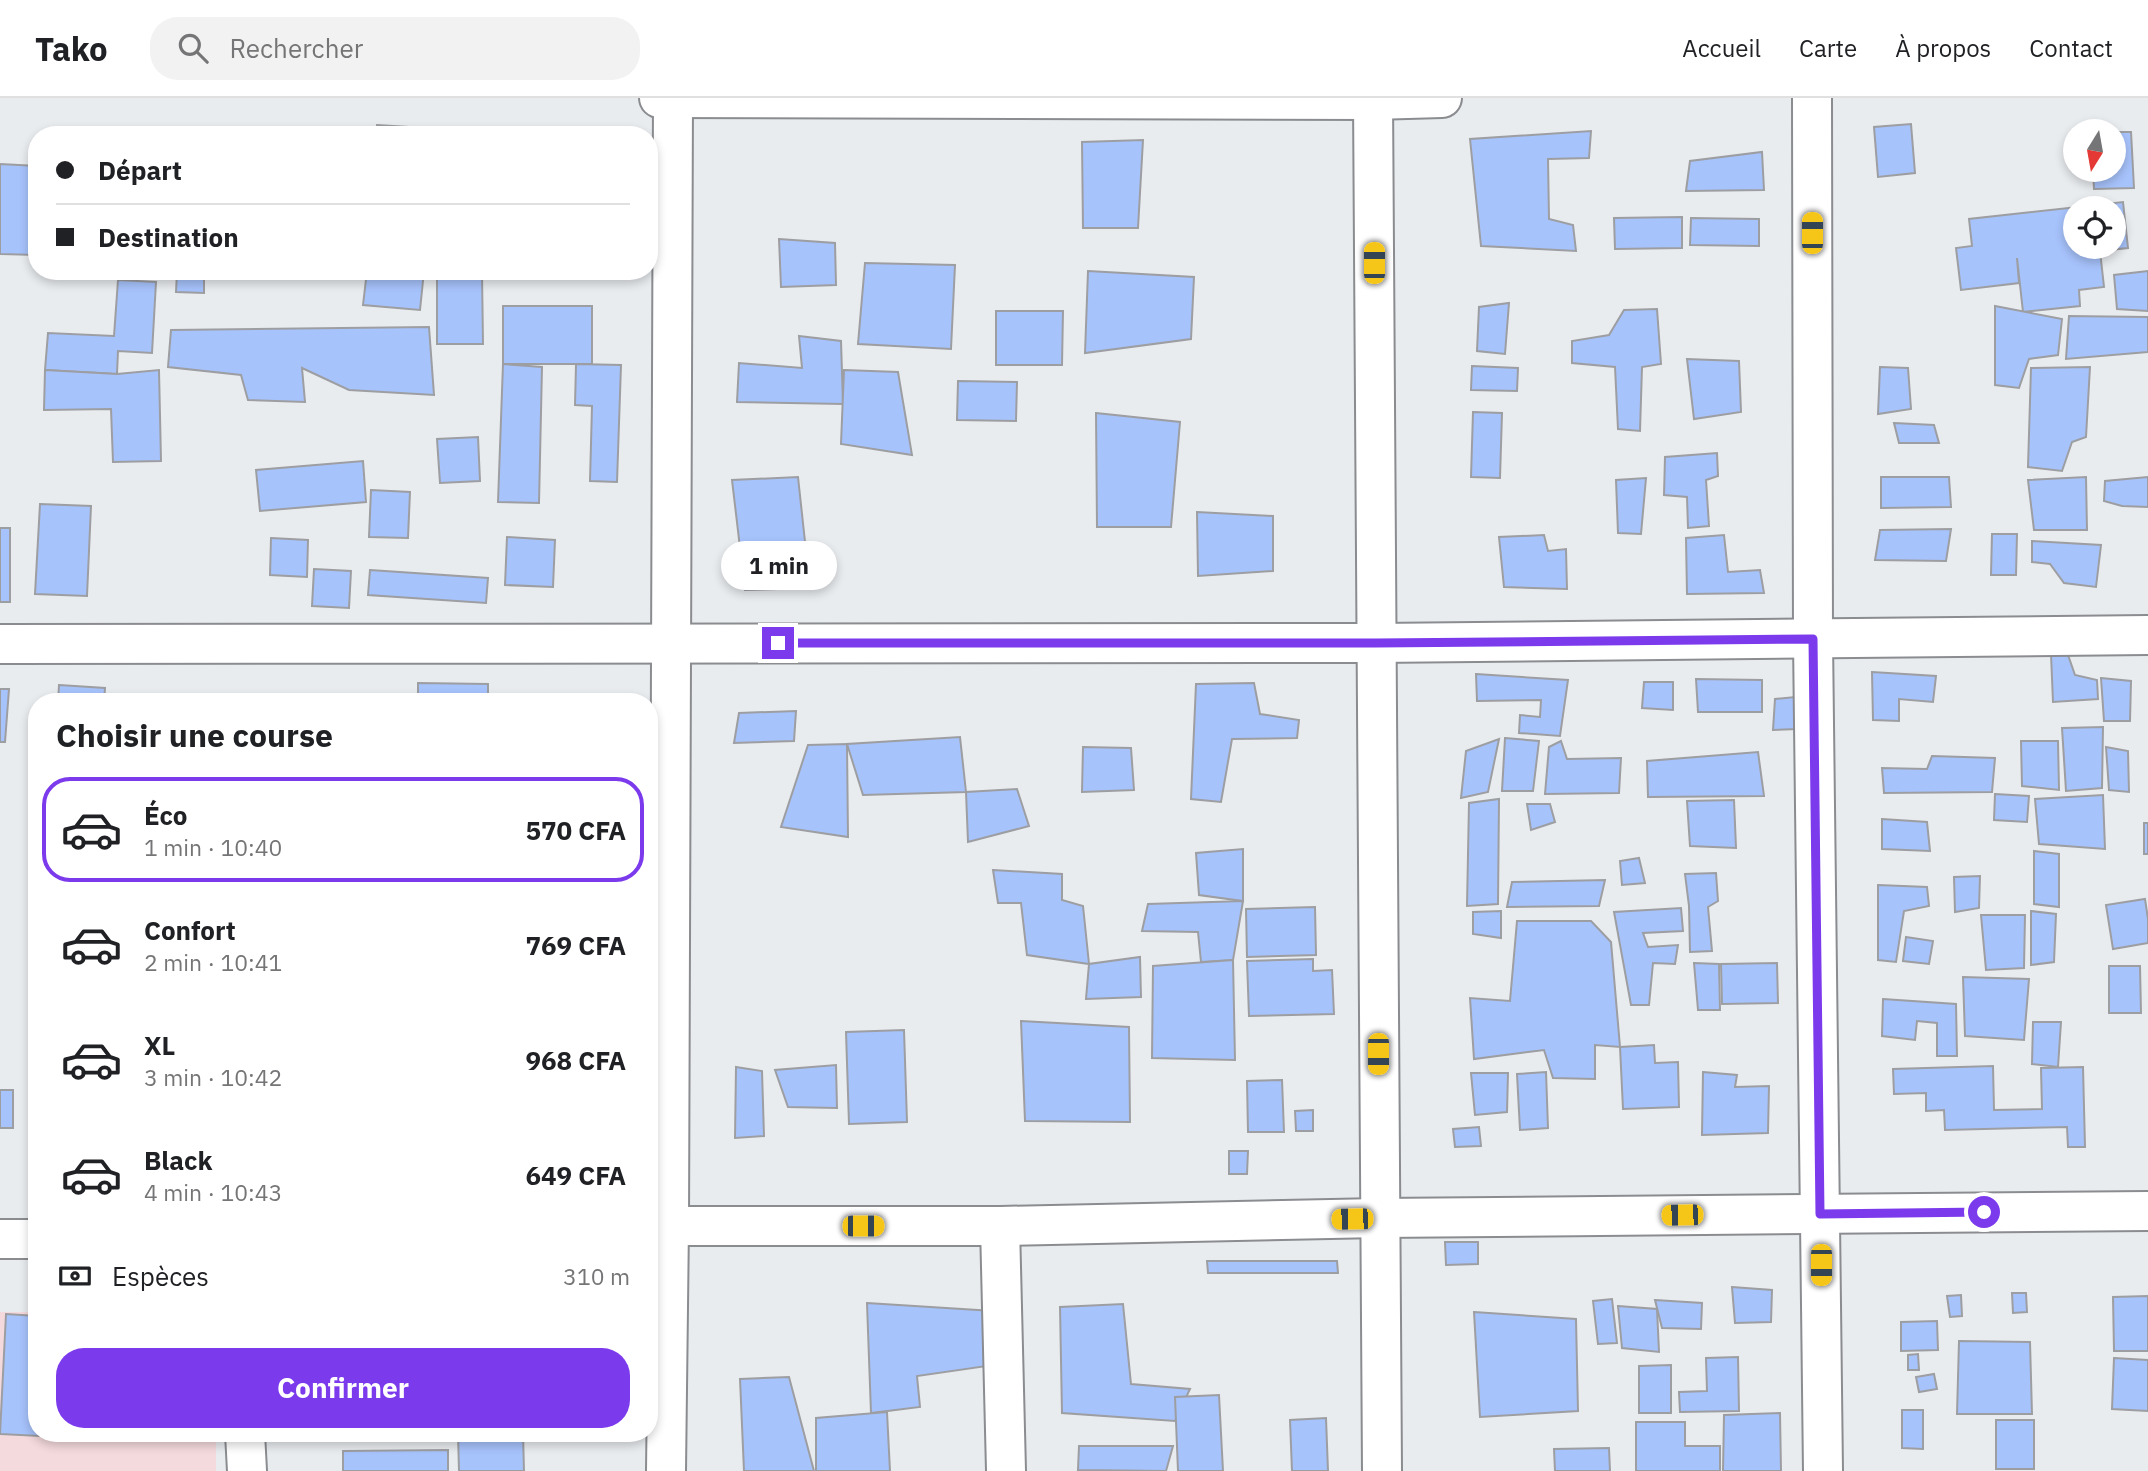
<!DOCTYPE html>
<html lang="fr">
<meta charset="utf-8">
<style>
body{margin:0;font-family:"IBM Plex Sans",sans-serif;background:#f2f2f2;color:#202124;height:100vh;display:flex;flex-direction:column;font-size:26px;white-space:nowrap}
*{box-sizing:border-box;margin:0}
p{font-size:23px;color:#757577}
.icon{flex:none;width:38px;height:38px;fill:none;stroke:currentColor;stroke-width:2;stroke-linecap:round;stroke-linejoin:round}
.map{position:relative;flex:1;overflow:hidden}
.drawer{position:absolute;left:28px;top:595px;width:630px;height:749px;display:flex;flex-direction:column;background:#fff;border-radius:28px;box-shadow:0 4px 10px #0003}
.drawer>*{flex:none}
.banner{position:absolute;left:28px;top:28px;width:630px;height:154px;border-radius:28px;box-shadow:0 4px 10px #0003;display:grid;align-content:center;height:154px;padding:0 28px;background:#fff}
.needle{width:46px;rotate:191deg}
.tools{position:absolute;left:2063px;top:21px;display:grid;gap:14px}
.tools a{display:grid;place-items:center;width:63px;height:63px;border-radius:50%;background:#fff;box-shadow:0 4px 10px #0003;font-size:35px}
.end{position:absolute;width:32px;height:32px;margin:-16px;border:9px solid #7c3aed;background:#fff;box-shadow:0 0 0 4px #fff}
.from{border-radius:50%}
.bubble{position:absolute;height:49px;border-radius:24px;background:#fff;box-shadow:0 4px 10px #0003;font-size:23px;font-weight:800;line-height:49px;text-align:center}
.car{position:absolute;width:21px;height:42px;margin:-21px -10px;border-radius:9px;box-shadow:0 0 5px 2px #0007;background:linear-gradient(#f5c518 24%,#345 0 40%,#f5c518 0 76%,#345 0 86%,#f5c518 0)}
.banner b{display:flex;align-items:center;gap:24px;height:66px;font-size:26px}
.banner b+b{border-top:2px solid #e0e0e0}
.banner i{width:18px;height:18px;background:#202124}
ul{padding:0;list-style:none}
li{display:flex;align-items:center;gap:21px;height:105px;margin:0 14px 10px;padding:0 14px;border:4px solid transparent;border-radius:28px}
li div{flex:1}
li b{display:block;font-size:26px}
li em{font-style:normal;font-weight:800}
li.on{border-color:#7c3aed}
li>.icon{width:63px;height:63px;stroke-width:1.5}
h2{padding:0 28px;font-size:32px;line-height:84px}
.pay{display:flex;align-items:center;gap:18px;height:77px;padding:0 28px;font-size:26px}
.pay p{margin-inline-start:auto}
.cta{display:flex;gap:14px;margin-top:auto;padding:14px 28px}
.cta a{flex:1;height:80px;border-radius:28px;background:#7c3aed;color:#fff;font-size:28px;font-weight:800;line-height:80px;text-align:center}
header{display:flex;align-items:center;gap:42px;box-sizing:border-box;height:98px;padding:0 35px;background:#fff;border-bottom:2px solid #e0e0e0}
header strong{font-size:33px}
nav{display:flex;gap:38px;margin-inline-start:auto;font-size:24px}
.search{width:490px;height:63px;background:#f2f2f2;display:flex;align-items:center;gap:18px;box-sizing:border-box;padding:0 24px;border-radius:28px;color:#757577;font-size:26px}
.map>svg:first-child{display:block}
.industrial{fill:#f5dadd}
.building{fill:#a7c3fc;stroke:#9d9ea2;stroke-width:2;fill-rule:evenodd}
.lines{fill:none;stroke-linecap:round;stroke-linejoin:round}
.minor-casing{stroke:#8a8c90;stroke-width:42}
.minor{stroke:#fff;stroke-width:38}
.route{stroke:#7c3aed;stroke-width:9}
</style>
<header>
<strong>Tako</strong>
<div class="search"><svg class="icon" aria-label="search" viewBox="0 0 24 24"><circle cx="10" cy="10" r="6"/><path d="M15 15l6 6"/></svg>Rechercher</div>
<nav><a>Accueil</a><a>Carte</a><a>À propos</a><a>Contact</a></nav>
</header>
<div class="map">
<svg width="2148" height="1373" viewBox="0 0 2148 1373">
<rect width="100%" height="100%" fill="#e9ecef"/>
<polygon class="industrial" points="0,1214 37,1214 37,1335 216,1335 216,1373 0,1373"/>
<g class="building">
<polygon points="1911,26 1915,75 1878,79 1874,29"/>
<polygon points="377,27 408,29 407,37 376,37"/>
<polygon points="1591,33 1589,60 1548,61 1549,121 1573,127 1576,153 1481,148 1470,41"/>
<polygon points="2114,34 2131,34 2134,90 2094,91 2093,72 2114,72"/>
<polygon points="1143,42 1138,130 1083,130 1082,44"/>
<polygon points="1762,54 1764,92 1686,93 1690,63"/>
<polygon points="0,66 37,68 37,157 0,156"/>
<path d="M2123,104L2128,150L2100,153L2104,189L2079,192L2080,208L2023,214L2017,160L2019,185L1961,192L1956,150L1972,148L1969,121ZM2076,110H2114V149H2076Z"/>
<polygon points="1682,119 1682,150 1615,151 1614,120"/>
<polygon points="1691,120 1759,121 1759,148 1690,147"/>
<polygon points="779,141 835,145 836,187 781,189"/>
<polygon points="865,165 955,167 951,251 858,246"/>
<polygon points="177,173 204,173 204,195 176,194"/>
<polygon points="367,173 424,173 420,212 363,207"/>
<polygon points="1088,173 1194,179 1191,241 1085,255"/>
<polygon points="2148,173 2148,213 2117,211 2114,177"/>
<polygon points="437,175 482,175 483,246 437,246"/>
<polygon points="118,182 156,184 152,255 118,253 117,276 45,272 48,235 114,238"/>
<polygon points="1509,205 1505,256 1477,253 1479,209"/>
<rect x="503" y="208" width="89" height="58"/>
<polygon points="1995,208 2062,221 2058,257 2029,261 2019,290 1995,287"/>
<polygon points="1657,211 1661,266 1642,269 1640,333 1618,331 1615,269 1572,265 1572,243 1609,237 1624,212"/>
<polygon points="996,213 1063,213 1062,267 996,267"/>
<polygon points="2069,218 2148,219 2148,254 2066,261"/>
<polygon points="429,229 434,297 349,292 302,270 305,304 248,302 241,277 168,269 171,232"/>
<polygon points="799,238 841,243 843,306 737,304 739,265 802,270"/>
<polygon points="1687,261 1739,263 1741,314 1694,321"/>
<polygon points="503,266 542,269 539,405 498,404"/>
<polygon points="576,266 621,267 617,384 590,383 592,308 575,307"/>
<polygon points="1472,268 1518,270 1517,293 1471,292"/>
<polygon points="1880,269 1908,270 1911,311 1878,316"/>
<polygon points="2090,269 2086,339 2072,344 2062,373 2028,369 2031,270"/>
<polygon points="45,272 117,276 159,272 161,363 113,364 111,311 44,312"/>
<polygon points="844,272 898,274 912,357 841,346"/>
<polygon points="958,283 1017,284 1016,323 957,322"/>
<polygon points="1473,314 1502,315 1500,380 1471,379"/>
<polygon points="1096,315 1180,324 1171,429 1097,429"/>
<polygon points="1894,325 1934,327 1939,345 1899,345"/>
<polygon points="478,339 480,383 440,385 437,341"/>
<polygon points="1717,355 1718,378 1706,382 1709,428 1688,430 1687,399 1664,397 1665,359"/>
<polygon points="363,363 366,404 260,413 256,372"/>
<polygon points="798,379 810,490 745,492 732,382"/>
<polygon points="1881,379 1949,379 1951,409 1881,410"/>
<polygon points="2086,379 2087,432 2034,432 2028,382"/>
<polygon points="2148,379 2148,409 2122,408 2104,403 2105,383"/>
<polygon points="1646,380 1641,436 1618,435 1616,382"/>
<polygon points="371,392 410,394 408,440 369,439"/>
<polygon points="40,406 91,408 87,498 35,496"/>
<polygon points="1197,414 1273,418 1273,473 1198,478"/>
<rect x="0" y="430" width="10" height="74"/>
<polygon points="1951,431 1946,463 1875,462 1880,432"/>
<polygon points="1992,436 2017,436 2016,477 1991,477"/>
<polygon points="1544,437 1548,453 1566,451 1567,491 1504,489 1499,439"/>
<polygon points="1724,437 1728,474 1760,472 1764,495 1687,496 1686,440"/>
<polygon points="507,439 555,442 553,489 505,487"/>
<polygon points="271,440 308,442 307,479 270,477"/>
<polygon points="2032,443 2101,447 2096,489 2064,485 2050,466 2032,464"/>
<polygon points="314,471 351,473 349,510 312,508"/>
<polygon points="370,472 488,480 486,505 368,497"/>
<polygon points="2051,556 2068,557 2075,577 2097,582 2098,601 2053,604"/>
<polygon points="1872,574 1936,578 1933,604 1899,601 1899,623 1873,622"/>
<polygon points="1476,576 1568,582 1560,638 1519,635 1520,617 1540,619 1541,602 1477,603"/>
<polygon points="2101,580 2131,583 2130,623 2104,623"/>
<polygon points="1696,581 1762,582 1762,614 1698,614"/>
<polygon points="1644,584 1673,584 1673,612 1642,610"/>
<polygon points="418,585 488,586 488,604 418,604"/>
<polygon points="1254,585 1260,616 1299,622 1297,640 1232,641 1221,704 1191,701 1196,586"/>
<polygon points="59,587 105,590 104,604 58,604"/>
<polygon points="0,591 9,591 5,644 0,644"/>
<polygon points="1795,599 1797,631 1773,632 1775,601"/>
<polygon points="796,613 794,643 734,645 739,615"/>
<polygon points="2103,629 2102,690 2066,693 2062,630"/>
<polygon points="960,639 966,694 863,697 847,646"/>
<polygon points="1505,640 1539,643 1533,693 1502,693"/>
<polygon points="1499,641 1488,694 1461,700 1466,653"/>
<polygon points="1561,643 1567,661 1621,660 1619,695 1545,696 1549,649"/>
<polygon points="2021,643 2058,643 2059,692 2022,688"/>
<polygon points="847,646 848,739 781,729 808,647"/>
<polygon points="1083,649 1131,650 1134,692 1082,694"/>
<polygon points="2106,649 2128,653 2129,694 2109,692"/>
<polygon points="1758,654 1764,698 1648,699 1647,663"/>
<polygon points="1932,658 1995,660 1992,694 1884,695 1882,670 1927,671"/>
<polygon points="1017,691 1029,728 968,744 966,694"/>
<polygon points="1995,696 2029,698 2027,724 1994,722"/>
<polygon points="2103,697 2105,751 2039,746 2035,701"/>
<polygon points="1499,701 1498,806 1467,808 1469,705"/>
<polygon points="1734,702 1736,750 1690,748 1687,703"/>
<polygon points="1527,706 1550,706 1555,724 1531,732"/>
<polygon points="1882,721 1927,724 1930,753 1882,751"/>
<rect x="2144" y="725" width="4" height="31"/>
<polygon points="1243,751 1243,803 1199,797 1196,755"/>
<polygon points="2034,753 2059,756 2059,809 2034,806"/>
<polygon points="1639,760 1645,785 1622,787 1620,763"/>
<polygon points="993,772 1062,776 1062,802 1083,808 1089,866 1027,857 1021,805 998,805"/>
<polygon points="1716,775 1718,803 1708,809 1712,853 1690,854 1689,808 1685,776"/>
<polygon points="1980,778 1979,810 1955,814 1954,779"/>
<polygon points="1605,782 1599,808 1507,809 1512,784"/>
<polygon points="1878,787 1927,789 1929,808 1904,813 1896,864 1878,862"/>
<polygon points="2145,801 2148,821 2148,845 2113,851 2106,807"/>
<polygon points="1243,803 1233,862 1201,864 1198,834 1142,833 1148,806"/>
<polygon points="1315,809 1316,857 1247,859 1246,811"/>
<polygon points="1681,810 1683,833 1643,835 1648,849 1678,847 1675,866 1653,865 1649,907 1631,907 1614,814"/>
<polygon points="1501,813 1501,840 1473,836 1473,814"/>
<polygon points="2031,813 2056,816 2054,864 2031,867"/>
<polygon points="1981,817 2025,817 2024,870 1986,872"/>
<polygon points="1517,823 1591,823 1611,844 1620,949 1595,947 1595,981 1553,980 1544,952 1474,961 1470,900 1510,903"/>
<polygon points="1906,839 1933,843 1929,866 1903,863"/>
<polygon points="1140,859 1141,899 1086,901 1089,866"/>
<polygon points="1313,861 1313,873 1332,872 1334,916 1249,918 1247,863"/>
<polygon points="1233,862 1235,962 1152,960 1153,868"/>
<polygon points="1694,865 1719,866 1720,912 1698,912"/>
<polygon points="1777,865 1778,905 1722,906 1721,866"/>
<polygon points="2109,868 2140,868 2141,915 2109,915"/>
<polygon points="1963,879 2029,881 2024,942 1965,938"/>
<polygon points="1883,901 1956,906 1957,958 1937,958 1937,925 1917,923 1915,942 1882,938"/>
<polygon points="1021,923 1129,929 1130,1024 1025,1023"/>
<polygon points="2033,924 2061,924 2058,969 2032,966"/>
<polygon points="904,932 907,1024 849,1026 846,934"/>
<polygon points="1654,947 1655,965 1678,964 1679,1009 1623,1011 1620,949"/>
<polygon points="836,967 837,1010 788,1009 775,972"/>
<polygon points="1993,968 1994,1012 2042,1011 2041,970 2083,969 2085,1049 2068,1049 2067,1029 1945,1032 1944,1012 1926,1013 1926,995 1894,996 1893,971"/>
<polygon points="736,969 762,973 764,1038 735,1040"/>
<polygon points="1546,974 1548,1030 1520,1032 1517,976"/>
<polygon points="1703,974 1737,977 1735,989 1769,988 1768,1035 1702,1037"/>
<polygon points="1471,975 1508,975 1507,1014 1475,1017"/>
<polygon points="1282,982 1284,1034 1248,1034 1247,983"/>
<rect x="0" y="992" width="13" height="38"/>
<polygon points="1313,1012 1313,1033 1296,1033 1295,1013"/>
<polygon points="1479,1029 1481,1048 1455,1049 1453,1031"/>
<polygon points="1229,1053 1248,1053 1247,1076 1229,1076"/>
<polygon points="1445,1144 1478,1144 1478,1166 1446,1167"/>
<polygon points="1207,1163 1337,1163 1338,1175 1208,1175"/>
<polygon points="1732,1189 1772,1192 1771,1224 1735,1225"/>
<polygon points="2012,1195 2026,1195 2027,1214 2013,1215"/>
<polygon points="1961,1197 1962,1218 1950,1219 1947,1198"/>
<polygon points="2148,1198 2148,1253 2114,1253 2113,1199"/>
<polygon points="1612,1201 1617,1245 1598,1246 1593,1203"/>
<polygon points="1655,1202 1702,1205 1701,1231 1662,1230"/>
<polygon points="867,1205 993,1213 994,1267 917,1278 920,1309 871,1315"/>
<polygon points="1123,1206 1131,1286 1190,1291 1175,1323 1062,1315 1060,1209"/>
<polygon points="1618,1208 1657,1211 1659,1254 1622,1250"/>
<polygon points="1474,1214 1576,1221 1578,1313 1480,1319"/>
<polygon points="6,1216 37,1218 37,1335 40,1335 40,1338 0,1336"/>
<polygon points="1937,1223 1938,1252 1901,1253 1901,1224"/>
<polygon points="1959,1243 2030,1244 2032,1316 1957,1316"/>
<polygon points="1918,1256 1919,1272 1908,1272 1908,1257"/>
<polygon points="1738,1259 1739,1313 1680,1314 1679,1294 1707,1293 1706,1260"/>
<polygon points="2114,1260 2148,1262 2148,1313 2112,1311"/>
<polygon points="1671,1267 1671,1315 1639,1315 1639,1268"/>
<polygon points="1934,1276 1937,1291 1919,1294 1916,1279"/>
<polygon points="789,1279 814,1373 744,1373 740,1281"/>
<polygon points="1219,1297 1223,1373 1178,1373 1175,1299"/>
<polygon points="1902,1312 1923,1312 1923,1351 1902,1350"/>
<polygon points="887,1314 890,1373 816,1373 816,1320"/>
<polygon points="1780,1315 1781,1373 1723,1373 1724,1317"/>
<polygon points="1326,1320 1328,1373 1292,1373 1290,1322"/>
<rect x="1996" y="1322" width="38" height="49"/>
<polygon points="1636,1324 1685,1324 1685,1348 1720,1348 1720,1373 1636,1373"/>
<polygon points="458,1335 523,1335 524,1373 459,1373"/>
<polygon points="1079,1348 1173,1348 1166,1373 1078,1372"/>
<polygon points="1609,1350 1610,1373 1555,1373 1554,1351"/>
<polygon points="448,1352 448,1373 343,1373 343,1353"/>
</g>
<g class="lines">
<defs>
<g id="minor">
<polyline points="659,0 1373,2 1442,0"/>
<polyline points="1373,0 1382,1373"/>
<polyline points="1812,0 1813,542 1823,1373"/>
<polyline points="0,546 1376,545 2148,537"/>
<polyline points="649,1128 1000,1128 1379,1120 2148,1113"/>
<polyline points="1000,1128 1006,1373"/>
<polyline points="0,1141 37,1141"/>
<polyline points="245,1335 247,1373"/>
<polyline points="666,1373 669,1127 673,0"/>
</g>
</defs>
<use href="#minor" class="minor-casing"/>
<use href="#minor" class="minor"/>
</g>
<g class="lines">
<polyline class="route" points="778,545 1376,545 1813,541 1820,1116 1984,1114"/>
</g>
</svg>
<div class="tools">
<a><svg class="needle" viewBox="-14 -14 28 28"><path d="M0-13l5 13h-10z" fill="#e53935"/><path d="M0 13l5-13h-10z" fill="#757577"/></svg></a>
<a><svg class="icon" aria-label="locate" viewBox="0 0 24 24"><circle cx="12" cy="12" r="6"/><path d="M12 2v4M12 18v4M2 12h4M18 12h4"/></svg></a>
</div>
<i class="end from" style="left:1984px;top:1114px"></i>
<i class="end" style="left:778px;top:545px"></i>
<div class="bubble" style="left:721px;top:443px;width:116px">1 min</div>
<i class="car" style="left:1812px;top:135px;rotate:0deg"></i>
<i class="car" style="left:1374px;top:165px;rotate:0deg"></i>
<i class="car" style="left:1378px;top:956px;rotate:180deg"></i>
<i class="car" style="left:1682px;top:1117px;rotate:269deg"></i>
<i class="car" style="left:1352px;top:1121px;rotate:269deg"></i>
<i class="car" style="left:863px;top:1128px;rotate:90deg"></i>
<i class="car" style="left:1821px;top:1167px;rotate:180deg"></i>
<div class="banner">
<b><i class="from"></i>Départ</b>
<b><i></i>Destination</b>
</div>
<section class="drawer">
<h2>Choisir une course</h2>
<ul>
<li class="on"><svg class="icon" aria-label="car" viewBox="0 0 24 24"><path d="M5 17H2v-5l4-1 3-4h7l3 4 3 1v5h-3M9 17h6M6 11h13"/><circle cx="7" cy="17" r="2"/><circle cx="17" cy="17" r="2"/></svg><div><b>Éco</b><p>1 min · 10:40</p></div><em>570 CFA</em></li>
<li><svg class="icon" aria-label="car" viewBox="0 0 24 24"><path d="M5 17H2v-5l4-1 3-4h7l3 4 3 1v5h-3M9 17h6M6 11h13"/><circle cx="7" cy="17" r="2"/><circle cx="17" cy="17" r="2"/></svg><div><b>Confort</b><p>2 min · 10:41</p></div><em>769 CFA</em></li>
<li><svg class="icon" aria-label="car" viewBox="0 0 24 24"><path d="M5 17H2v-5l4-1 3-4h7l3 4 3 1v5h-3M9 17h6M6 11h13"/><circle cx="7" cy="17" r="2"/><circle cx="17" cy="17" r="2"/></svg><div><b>XL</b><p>3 min · 10:42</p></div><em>968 CFA</em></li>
<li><svg class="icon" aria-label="car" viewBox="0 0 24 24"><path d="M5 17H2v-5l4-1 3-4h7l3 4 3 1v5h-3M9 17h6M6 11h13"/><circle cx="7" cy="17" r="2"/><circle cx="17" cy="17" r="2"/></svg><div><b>Black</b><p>4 min · 10:43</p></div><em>649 CFA</em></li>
</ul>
<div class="pay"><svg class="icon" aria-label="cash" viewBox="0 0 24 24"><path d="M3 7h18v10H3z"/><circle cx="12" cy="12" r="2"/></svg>Espèces<p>310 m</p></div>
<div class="cta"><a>Confirmer</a></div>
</section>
</div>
